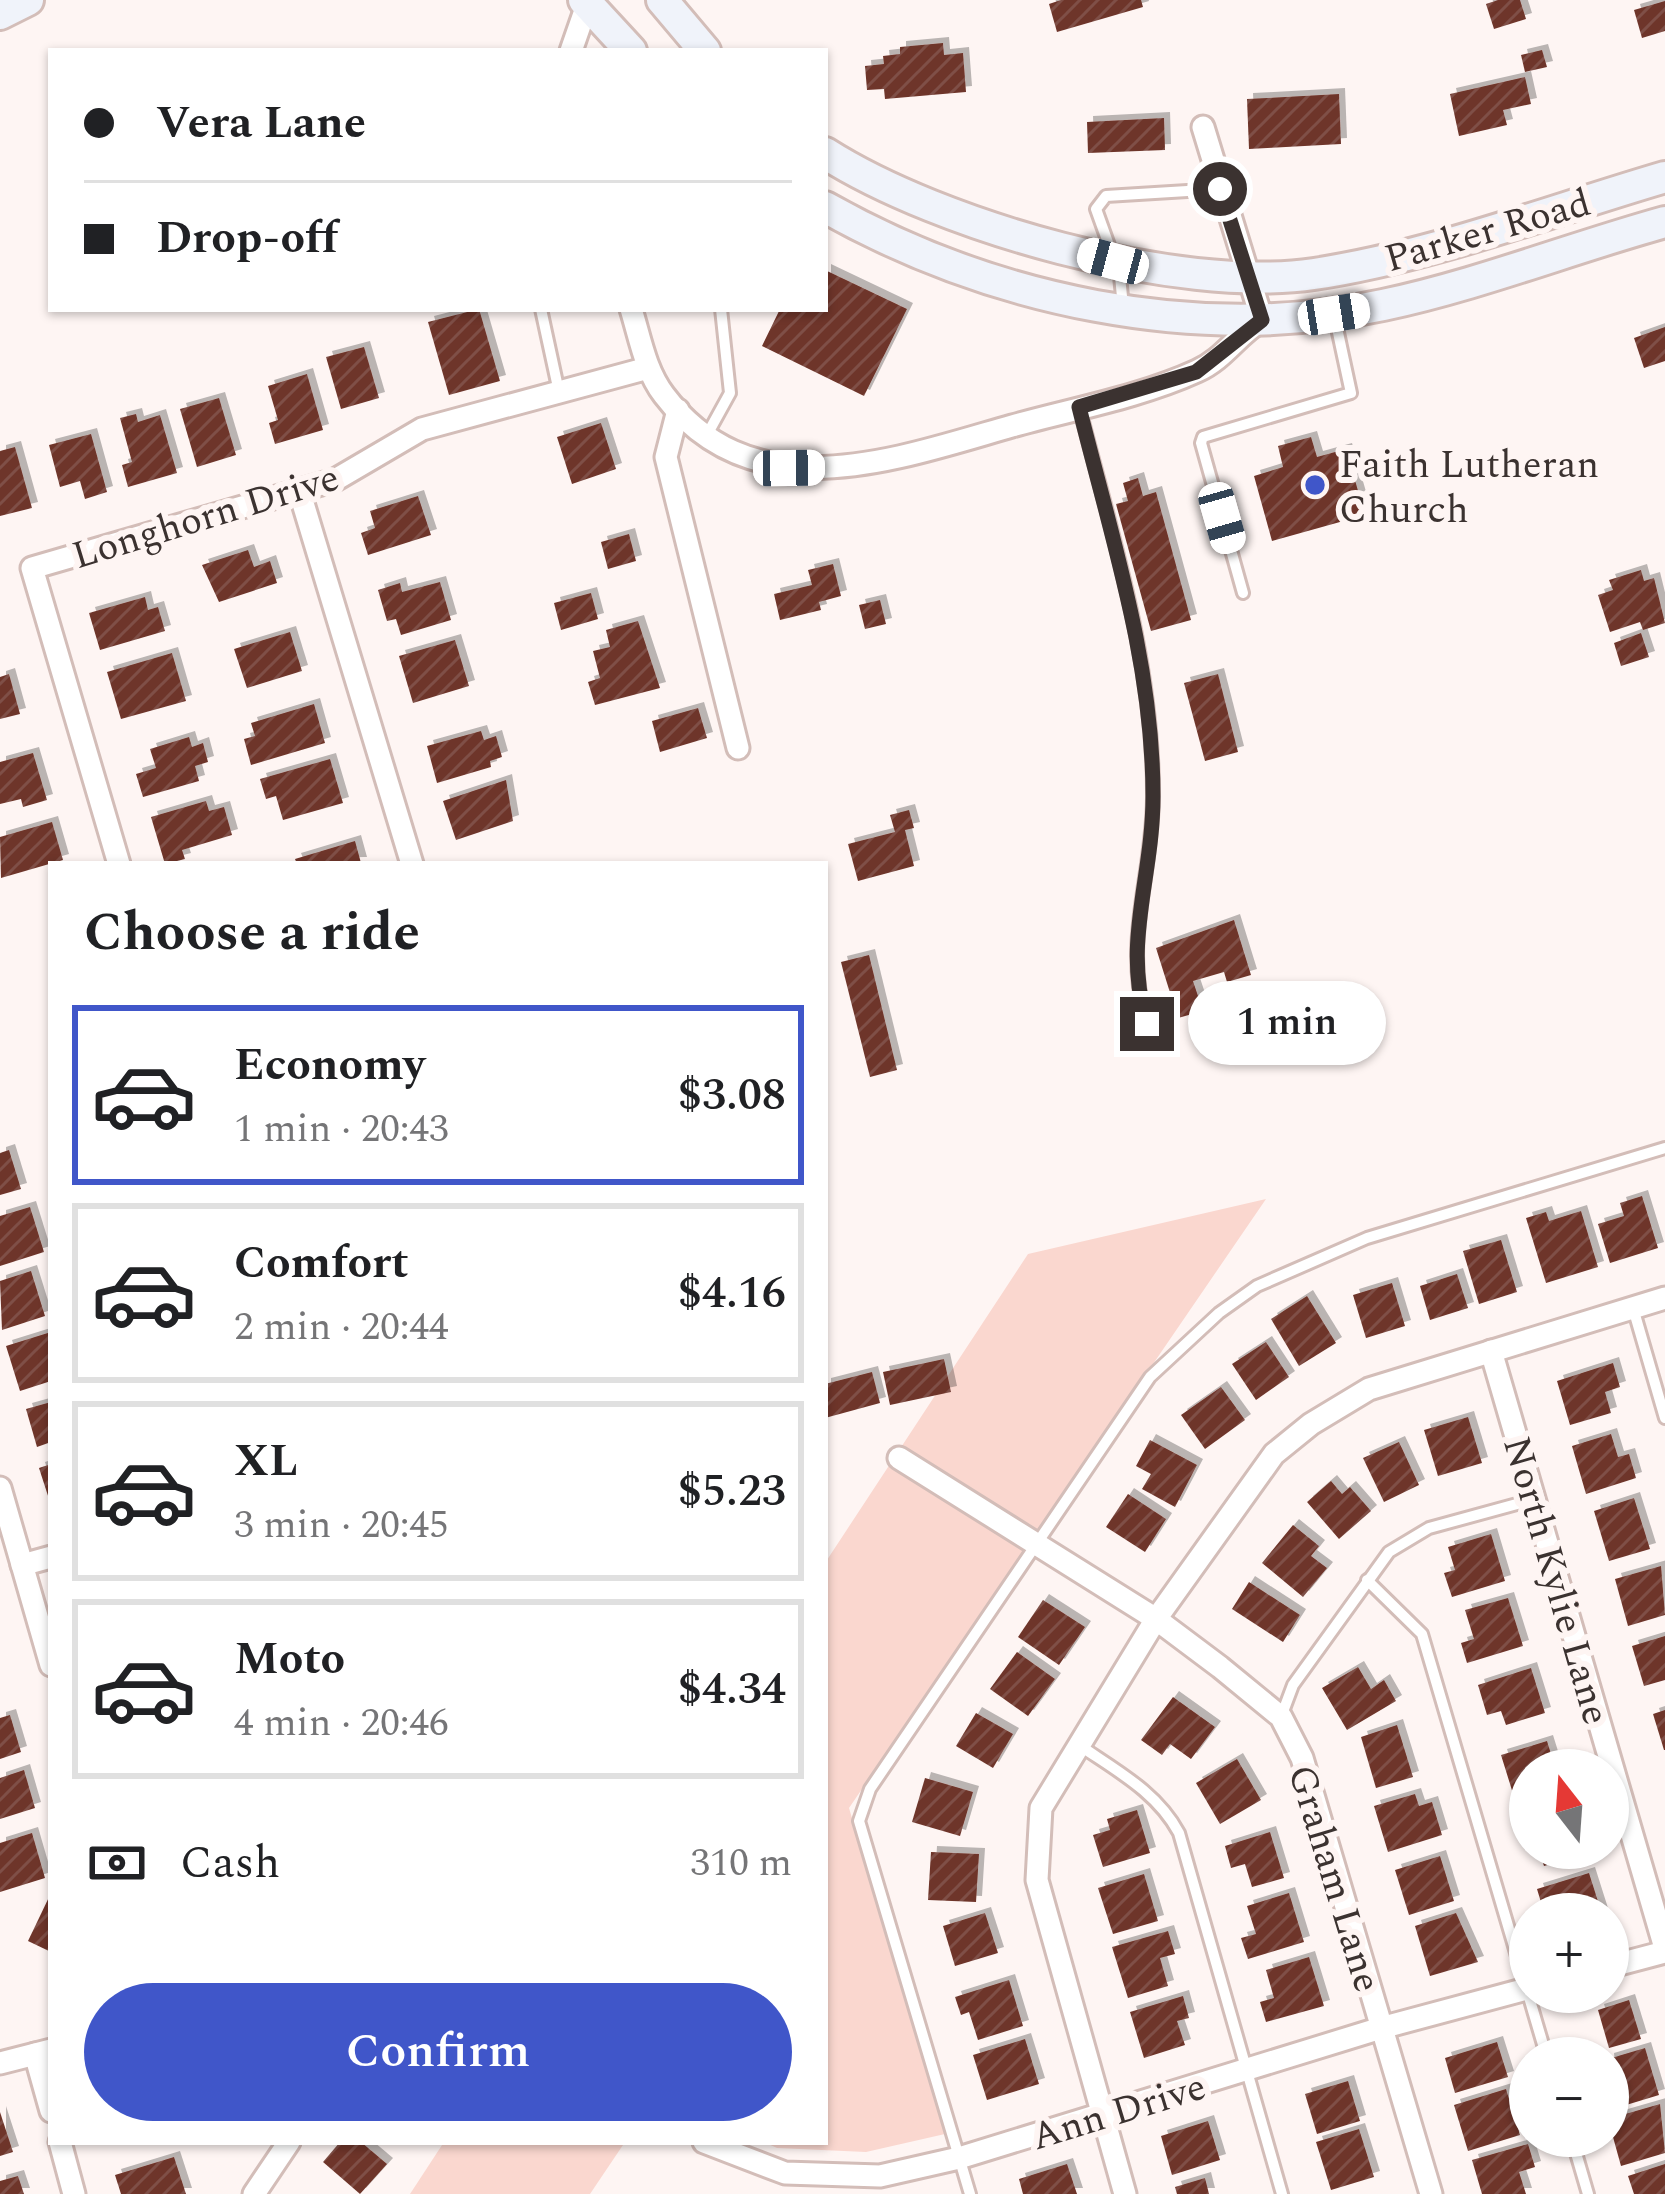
<!DOCTYPE html>
<meta charset="utf-8">
<style>
body{margin:0;font-family:Spectral,serif;background:#f2f2f2;color:#202124;height:100vh;display:flex;flex-direction:column;font-size:45px;white-space:nowrap}
*{box-sizing:border-box;margin:0}
p{font-size:39px;color:#757577}
.icon{flex:none;width:66px;height:66px;fill:none;stroke:currentColor;stroke-width:2;stroke-linecap:round;stroke-linejoin:round}
.map{position:relative;flex:1;overflow:hidden}
.sheet{position:absolute;left:48px;top:861px;width:780px;height:1284px;display:flex;flex-direction:column;background:#fff;border-radius:0px;box-shadow:0 3px 9px #0004}
.sheet>*{flex:none}
.banner{position:absolute;left:48px;top:48px;width:780px;height:264px;border-radius:0px;box-shadow:0 3px 9px #0004;display:grid;align-content:center;height:264px;padding:0 36px;background:#fff}
.needle{width:78px;rotate:343deg}
.controls{position:absolute;left:1509px;top:1749px;display:grid;gap:24px}
.controls a{display:grid;place-items:center;width:120px;height:120px;border-radius:50%;background:#fff;box-shadow:0 3px 9px #0004;font-size:60px}
.end{position:absolute;width:54px;height:54px;margin:-27px;border:15px solid #3b3230;background:#fff;box-shadow:0 0 0 6px #fff}
.from{border-radius:50%}
.bubble{position:absolute;height:84px;border-radius:42px;background:#fff;box-shadow:0 3px 9px #0004;font-size:39px;font-weight:600;line-height:84px;text-align:center}
.car{position:absolute;width:36px;height:72px;margin:-36px -18px;border-radius:15px;box-shadow:0 0 9px 3px #0007;background:linear-gradient(#fff 24%,#345 0 40%,#fff 0 76%,#345 0 86%,#fff 0)}
.banner b{display:flex;align-items:center;gap:42px;height:114px;font-size:45px}
.banner b+b{border-top:3px solid #e0e0e0}
.banner i{width:30px;height:30px;background:#202124}
ul{padding:0;list-style:none}
li{display:flex;align-items:center;gap:36px;height:180px;margin:0 24px 18px;padding:0 12px;border:6px solid #e0e0e0;border-radius:0px}
li div{flex:1}
li b{display:block;font-size:45px}
li em{font-style:normal;font-weight:600}
li.current{border-color:#4056c9}
li>.icon{width:108px;height:108px;stroke-width:1.5}
h2{padding:0 36px;font-size:54px;line-height:144px}
.pay{display:flex;align-items:center;gap:30px;height:132px;padding:0 36px;font-size:45px}
.pay p{margin-inline-start:auto}
.primary-button{display:flex;gap:24px;margin-top:auto;padding:24px 36px}
.primary-button a{flex:1;height:138px;border-radius:72px;background:#4056c9;color:#fff;font-size:48px;font-weight:600;line-height:138px;text-align:center}
.map>svg:first-child{display:block}
.grass{fill:#fad7cf}
.building{fill:url(#building-hatch);filter:url(#shadow)}
.lines{fill:none;stroke-linecap:round;stroke-linejoin:round}
.service-casing{stroke:#d3bdb8;stroke-width:16}
.minor-casing{stroke:#d3bdb8;stroke-width:27}
.secondary-casing{stroke:#d3bdb8;stroke-width:36}
.service{stroke:#fff;stroke-width:10}
.minor{stroke:#fff;stroke-width:21}
.secondary{stroke:#f0f3fa;stroke-width:30}
.route{stroke:#3b3230;stroke-width:15}
.poi-dot{fill:#4056c9;stroke:#fef5f3;stroke-width:4.5}
.labels{text-anchor:middle;stroke-width:12;stroke-linejoin:round;paint-order:stroke}
.street-label{font-size:39px;fill:#3b3230;stroke:#fef5f3}
.poi-label{font-size:39px;fill:#3b3230;stroke:#fef5f3;text-anchor:start}
</style>
<div class="map">
<svg width="1665" height="2194" viewBox="0 0 1665 2194">
<defs>
<pattern id="building-hatch" width="6" height="6" patternUnits="userSpaceOnUse" patternTransform="scale(3)"><rect width="6" height="6" fill="#6e3429"/><path d="M-1 1l2-2M0 6l6-6M5 7l2-2" fill="none" stroke="#7f5047"/></pattern>
<filter id="shadow"><feDropShadow dx="6" dy="-6" stdDeviation="0" flood-color="#0004"/></filter>
</defs>
<rect width="100%" height="100%" fill="#fef5f3"/>
<g class="grass">
<polygon points="1266,1199 849,1808 945,2134 866,2152 777,2148 764,2142 825,2142 825,1563 1028,1254"/>
<polygon points="444,2142 625,2142 590,2194 410,2194"/>
</g>
<g class="building">
<polygon points="1061,0 1141,0 1143,7 1057,32 1049,4"/>
<polygon points="1498,0 1520,0 1526,19 1494,29 1486,4"/>
<polygon points="1665,1 1665,31 1642,38 1634,10"/>
<polygon points="943,43 944,55 963,53 966,92 885,99 884,89 867,90 865,66 884,64 883,56 900,54 900,47"/>
<polygon points="1542,50 1547,67 1525,72 1521,55"/>
<polygon points="1525,77 1531,104 1503,110 1507,125 1459,136 1450,94"/>
<polygon points="1339,94 1341,144 1249,149 1247,99"/>
<polygon points="1164,118 1165,150 1088,153 1087,122"/>
<polygon points="825,270 907,309 864,396 762,346 780,309 825,309"/>
<polygon points="479,309 500,381 449,395 428,322"/>
<polygon points="1665,327 1665,361 1644,368 1634,338"/>
<polygon points="364,347 379,398 341,409 326,357"/>
<polygon points="307,374 323,430 275,444 269,423 278,420 268,386"/>
<polygon points="219,398 236,455 197,467 180,409"/>
<polygon points="136,414 138,422 160,415 177,473 128,487 122,465 132,462 120,418"/>
<polygon points="601,423 616,469 572,484 557,437"/>
<polygon points="91,434 107,492 85,499 80,481 60,487 49,445"/>
<polygon points="1311,437 1317,457 1346,449 1365,515 1272,541 1254,476 1283,467 1278,446"/>
<polygon points="15,447 32,508 0,516 0,451"/>
<polygon points="1138,478 1143,496 1156,492 1191,620 1151,631 1116,504 1128,501 1123,483"/>
<polygon points="418,496 431,535 368,555 361,533 375,528 370,511"/>
<polygon points="629,534 636,561 608,569 601,542"/>
<polygon points="248,550 254,567 270,561 277,583 219,602 202,565"/>
<polygon points="833,564 841,596 819,602 821,610 780,620 774,594 812,585 808,570"/>
<polygon points="1641,570 1644,581 1654,578 1665,623 1643,630 1640,622 1610,632 1598,595 1613,590 1609,580"/>
<polygon points="440,582 451,620 401,635 396,619 387,621 378,590 400,583 402,592"/>
<polygon points="591,593 598,619 561,630 554,603"/>
<polygon points="145,597 148,610 158,607 165,631 100,650 89,613"/>
<polygon points="880,600 886,624 865,629 859,605"/>
<polygon points="638,621 660,688 595,705 588,682 600,678 593,651 610,647 606,630"/>
<polygon points="290,632 302,671 247,688 234,649"/>
<polygon points="1641,633 1649,657 1621,666 1614,643"/>
<polygon points="455,640 469,686 413,703 399,656"/>
<polygon points="172,653 186,701 121,719 107,672"/>
<polygon points="9,674 20,714 0,719 0,677"/>
<polygon points="1218,674 1238,752 1205,761 1184,683"/>
<polygon points="314,704 325,743 251,765 244,739 255,736 251,723"/>
<polygon points="698,708 707,738 660,752 652,721"/>
<polygon points="481,731 484,740 496,736 502,757 490,761 491,767 437,783 427,746"/>
<polygon points="189,737 192,747 203,743 208,762 195,766 199,781 143,797 136,774 156,768 150,749"/>
<polygon points="33,753 47,800 23,807 21,799 0,804 0,762"/>
<polygon points="330,759 343,803 283,820 276,796 266,799 260,779"/>
<polygon points="506,780 513,821 456,840 443,801"/>
<polygon points="206,801 209,811 224,807 232,835 182,850 185,859 165,864 151,817"/>
<polygon points="909,810 914,828 905,830 914,866 858,881 848,844 895,832 890,815"/>
<polygon points="52,822 63,860 1,878 0,837"/>
<polygon points="355,841 361,863 297,864 295,859"/>
<polygon points="1234,920 1251,975 1227,982 1224,972 1193,981 1203,1011 1178,1018 1156,948"/>
<polygon points="869,955 897,1070 870,1077 841,962"/>
<polygon points="9,1150 21,1189 0,1195 0,1153"/>
<polygon points="1642,1196 1658,1248 1610,1263 1598,1224 1624,1216 1620,1203"/>
<polygon points="30,1207 44,1252 0,1266 0,1216"/>
<polygon points="1581,1211 1598,1267 1546,1283 1526,1218 1546,1212 1549,1221"/>
<polygon points="1501,1240 1517,1292 1479,1304 1463,1251"/>
<polygon points="31,1271 45,1316 2,1330 0,1281"/>
<polygon points="1457,1274 1468,1308 1430,1320 1420,1286"/>
<polygon points="1392,1283 1405,1326 1366,1338 1353,1295"/>
<polygon points="1307,1296 1336,1343 1299,1366 1271,1319"/>
<polygon points="51,1332 51,1381 20,1391 6,1346"/>
<polygon points="1266,1342 1289,1377 1256,1400 1232,1364"/>
<polygon points="944,1359 951,1392 890,1405 883,1372"/>
<polygon points="1613,1363 1620,1387 1605,1392 1611,1413 1570,1425 1557,1381"/>
<polygon points="872,1372 880,1403 825,1418 825,1384"/>
<polygon points="1221,1387 1245,1420 1205,1449 1181,1415"/>
<polygon points="51,1402 51,1442 37,1447 26,1409"/>
<polygon points="1468,1417 1482,1463 1438,1476 1424,1430"/>
<polygon points="1611,1434 1618,1457 1629,1454 1636,1478 1586,1494 1572,1446"/>
<polygon points="1150,1440 1197,1465 1175,1507 1142,1489 1151,1474 1136,1466"/>
<polygon points="1399,1442 1419,1485 1384,1502 1363,1458"/>
<polygon points="51,1464 51,1502 50,1502 39,1468"/>
<polygon points="1331,1481 1342,1494 1350,1487 1371,1511 1339,1539 1307,1502"/>
<polygon points="1128,1494 1166,1519 1145,1552 1106,1527"/>
<polygon points="1634,1498 1650,1549 1609,1561 1594,1511"/>
<polygon points="1293,1525 1319,1546 1311,1556 1327,1568 1303,1597 1262,1563"/>
<polygon points="1491,1534 1505,1581 1452,1597 1444,1573 1455,1570 1448,1547"/>
<polygon points="1661,1566 1665,1615 1628,1626 1615,1579"/>
<polygon points="1249,1582 1300,1615 1283,1642 1232,1609"/>
<polygon points="1508,1598 1523,1646 1467,1663 1461,1643 1474,1639 1465,1610"/>
<polygon points="1043,1600 1085,1627 1059,1665 1018,1637"/>
<polygon points="1665,1636 1665,1680 1644,1686 1632,1646"/>
<polygon points="1017,1652 1055,1679 1028,1716 990,1689"/>
<polygon points="1358,1667 1371,1689 1384,1680 1396,1701 1347,1730 1322,1688"/>
<polygon points="1531,1668 1545,1713 1506,1725 1501,1711 1487,1715 1478,1685"/>
<polygon points="1173,1697 1215,1727 1191,1759 1170,1744 1162,1755 1141,1740"/>
<polygon points="1665,1710 1665,1750 1664,1750 1653,1714"/>
<polygon points="976,1713 1013,1734 993,1768 956,1746"/>
<polygon points="10,1715 21,1752 0,1759 0,1718"/>
<polygon points="1397,1725 1413,1777 1376,1788 1361,1737"/>
<polygon points="1547,1741 1556,1770 1530,1770 1530,1795 1515,1800 1501,1755"/>
<polygon points="1237,1759 1261,1800 1220,1824 1196,1783"/>
<polygon points="24,1770 35,1808 0,1819 0,1778"/>
<polygon points="925,1778 973,1792 960,1836 912,1822"/>
<polygon points="1415,1794 1419,1806 1432,1802 1442,1835 1388,1852 1374,1806"/>
<polygon points="1137,1810 1150,1853 1103,1867 1093,1835 1110,1830 1107,1819"/>
<polygon points="1530,1816 1530,1838 1520,1841 1514,1821"/>
<polygon points="1270,1832 1284,1878 1252,1887 1245,1864 1231,1868 1225,1846"/>
<polygon points="32,1833 45,1878 0,1892 0,1843"/>
<polygon points="1538,1848 1583,1848 1585,1854 1544,1866"/>
<polygon points="931,1852 979,1854 976,1902 928,1900"/>
<polygon points="1440,1856 1454,1901 1409,1915 1395,1870"/>
<polygon points="1589,1873 1602,1914 1568,1914 1565,1902 1543,1909 1537,1889"/>
<polygon points="1144,1874 1158,1921 1113,1934 1098,1888"/>
<polygon points="51,1893 51,1952 28,1941"/>
<polygon points="1289,1893 1304,1942 1248,1959 1241,1938 1256,1934 1247,1906"/>
<polygon points="985,1913 998,1953 955,1966 943,1926"/>
<polygon points="1456,1913 1478,1962 1430,1976 1415,1926"/>
<polygon points="1168,1931 1175,1954 1160,1958 1168,1986 1128,1998 1112,1947"/>
<polygon points="1309,1957 1324,2006 1266,2022 1260,2002 1274,1998 1266,1970"/>
<polygon points="1009,1980 1023,2026 978,2040 969,2012 961,2015 955,1997"/>
<polygon points="1183,1996 1189,2018 1177,2021 1185,2045 1144,2058 1130,2012"/>
<polygon points="1629,2000 1641,2039 1609,2048 1598,2010"/>
<polygon points="1025,2039 1039,2084 987,2100 973,2055"/>
<polygon points="1497,2042 1508,2077 1455,2093 1445,2058"/>
<polygon points="1645,2048 1659,2095 1613,2109 1608,2059"/>
<polygon points="1348,2081 1360,2121 1317,2134 1305,2094"/>
<polygon points="1506,2089 1520,2135 1468,2151 1454,2105"/>
<polygon points="1660,2104 1665,2153 1621,2166 1608,2119"/>
<polygon points="0,2112 13,2152 0,2156"/>
<polygon points="1208,2121 1220,2160 1172,2175 1161,2136"/>
<polygon points="1359,2129 1374,2177 1331,2190 1316,2142"/>
<polygon points="340,2142 361,2142 387,2164 360,2194 323,2162"/>
<polygon points="1528,2144 1535,2167 1519,2172 1526,2194 1482,2194 1472,2160"/>
<polygon points="174,2157 186,2194 121,2194 115,2175"/>
<polygon points="1067,2164 1077,2194 1023,2194 1019,2179"/>
<polygon points="1665,2164 1665,2194 1634,2194 1628,2176"/>
<polygon points="18,2176 24,2194 0,2194 0,2181"/>
<polygon points="1205,2178 1209,2194 1177,2194 1175,2187"/>
</g>
<g class="lines">
<defs>
<g id="service">
<polyline points="1123,307 1120,276 1096,209 1106,196 1220,189"/>
<polyline points="541,309 559,392"/>
<path d="M1080,410C1113,538 1154,665 1153,798C1152,881 1122,941 1147,1024"/>
<polyline points="708,433 730,393 721,309"/>
<polyline points="1243,593 1201,443 1203,437 1351,393 1334,314"/>
<polyline points="1633,1308 1665,1418"/>
<polyline points="1367,1580 1422,1634 1547,2058"/>
<polyline points="1281,1717 1293,1685 1389,1552 1429,1528 1535,1499"/>
<path d="M1079,1745C1117,1771 1157,1792 1179,1833L1282,2194"/>
<polyline points="1571,2136 1588,2194"/>
<polyline points="970,2194 859,1821 870,1789 1150,1377 1219,1313 1257,1286 1367,1238 1665,1148"/>
</g>
<g id="minor">
<polyline points="571,51 587,5"/>
<path d="M631,309C640,338 645,370 664,395C753,513 896,459 1012,426C1073,409 1140,397 1197,371C1224,359 1237,335 1262,320L1203,127"/>
<polyline points="678,410 666,457 738,748"/>
<polyline points="299,490 412,864"/>
<polyline points="119,864 32,568 335,480 422,429 648,368"/>
<polyline points="1491,1351 1665,1948"/>
<polyline points="899,1458 1156,1619 1220,1667 1281,1717 1302,1758 1431,2194"/>
<polyline points="0,1488 51,1665"/>
<polyline points="22,1565 51,1557"/>
<polyline points="1608,1967 1665,1952"/>
<polyline points="35,2054 51,2111"/>
<polyline points="0,2063 51,2050"/>
<polyline points="60,2142 74,2194"/>
<polyline points="704,2142 785,2173 880,2176 959,2158 1381,2028 1530,1988"/>
<polyline points="254,2194 289,2142"/>
<polyline points="1125,2194 1037,1880 1041,1808 1156,1619 1274,1454 1311,1424 1369,1389 1665,1298"/>
</g>
<g id="secondary">
<polyline points="584,0 631,51"/>
<polyline points="662,0 705,51"/>
<polyline points="0,14 28,0"/>
<path d="M825,153C939,226 1178,294 1314,274C1433,256 1549,211 1665,177"/>
<path d="M825,207C990,300 1196,345 1383,305C1478,285 1571,248 1665,222"/>
</g>
</defs>
<use href="#service" class="service-casing"/>
<use href="#minor" class="minor-casing"/>
<use href="#secondary" class="secondary-casing"/>
<use href="#service" class="service"/>
<use href="#minor" class="minor"/>
<use href="#secondary" class="secondary"/>
</g>
<g class="lines">
<path class="route" d="M1147,1024C1122,941 1153,880 1153,796C1153,662 1111,536 1079,407L1196,372L1262,320L1220,189"/>
</g>
<circle class="poi-dot" cx="1315" cy="485" r="12"/>
<g class="labels">
<g class="street-label">
<text transform="translate(1487 229) rotate(-16)" y="14">Parker Road</text>
<text transform="translate(205 515) rotate(-17)" y="14">Longhorn Drive</text>
<text transform="translate(1558 1580) rotate(74)" y="14">North Kylie Lane</text>
<text transform="translate(1336 1878) rotate(73)" y="14">Graham Lane</text>
<text transform="translate(1118 2110) rotate(-17)" y="14">Ann Drive</text>
</g>
<g class="poi-label">
<text x="1339" y="477">Faith Lutheran<tspan x="1339" dy="45">Church</tspan></text>
</g>
</g>
</svg>
<div class="controls">
<a><svg class="needle" viewBox="-14 -14 28 28"><path d="M0-13l5 13h-10z" fill="#e53935"/><path d="M0 13l5-13h-10z" fill="#757577"/></svg></a>
<a>+</a>
<a>−</a>
</div>
<i class="end from" style="left:1220px;top:189px"></i>
<i class="end" style="left:1147px;top:1024px"></i>
<div class="bubble" style="left:1188px;top:981px;width:198px">1 min</div>
<i class="car" style="left:1113px;top:261px;rotate:285deg"></i>
<i class="car" style="left:1334px;top:314px;rotate:81deg"></i>
<i class="car" style="left:789px;top:468px;rotate:89deg"></i>
<i class="car" style="left:1222px;top:518px;rotate:164deg"></i>
<div class="banner">
<b><i class="from"></i>Vera Lane</b>
<b><i></i>Drop-off</b>
</div>
<section class="sheet">
<h2>Choose a ride</h2>
<ul>
<li class="current"><svg class="icon" aria-label="car" viewBox="0 0 24 24"><path d="M5 17H2v-5l4-1 3-4h7l3 4 3 1v5h-3M9 17h6M6 11h13"/><circle cx="7" cy="17" r="2"/><circle cx="17" cy="17" r="2"/></svg><div><b>Economy</b><p>1 min · 20:43</p></div><em>$3.08</em></li>
<li><svg class="icon" aria-label="car" viewBox="0 0 24 24"><path d="M5 17H2v-5l4-1 3-4h7l3 4 3 1v5h-3M9 17h6M6 11h13"/><circle cx="7" cy="17" r="2"/><circle cx="17" cy="17" r="2"/></svg><div><b>Comfort</b><p>2 min · 20:44</p></div><em>$4.16</em></li>
<li><svg class="icon" aria-label="car" viewBox="0 0 24 24"><path d="M5 17H2v-5l4-1 3-4h7l3 4 3 1v5h-3M9 17h6M6 11h13"/><circle cx="7" cy="17" r="2"/><circle cx="17" cy="17" r="2"/></svg><div><b>XL</b><p>3 min · 20:45</p></div><em>$5.23</em></li>
<li><svg class="icon" aria-label="car" viewBox="0 0 24 24"><path d="M5 17H2v-5l4-1 3-4h7l3 4 3 1v5h-3M9 17h6M6 11h13"/><circle cx="7" cy="17" r="2"/><circle cx="17" cy="17" r="2"/></svg><div><b>Moto</b><p>4 min · 20:46</p></div><em>$4.34</em></li>
</ul>
<div class="pay"><svg class="icon" aria-label="cash" viewBox="0 0 24 24"><path d="M3 7h18v10H3z"/><circle cx="12" cy="12" r="2"/></svg>Cash<p>310 m</p></div>
<div class="primary-button"><a>Confirm</a></div>
</section>
</div>
